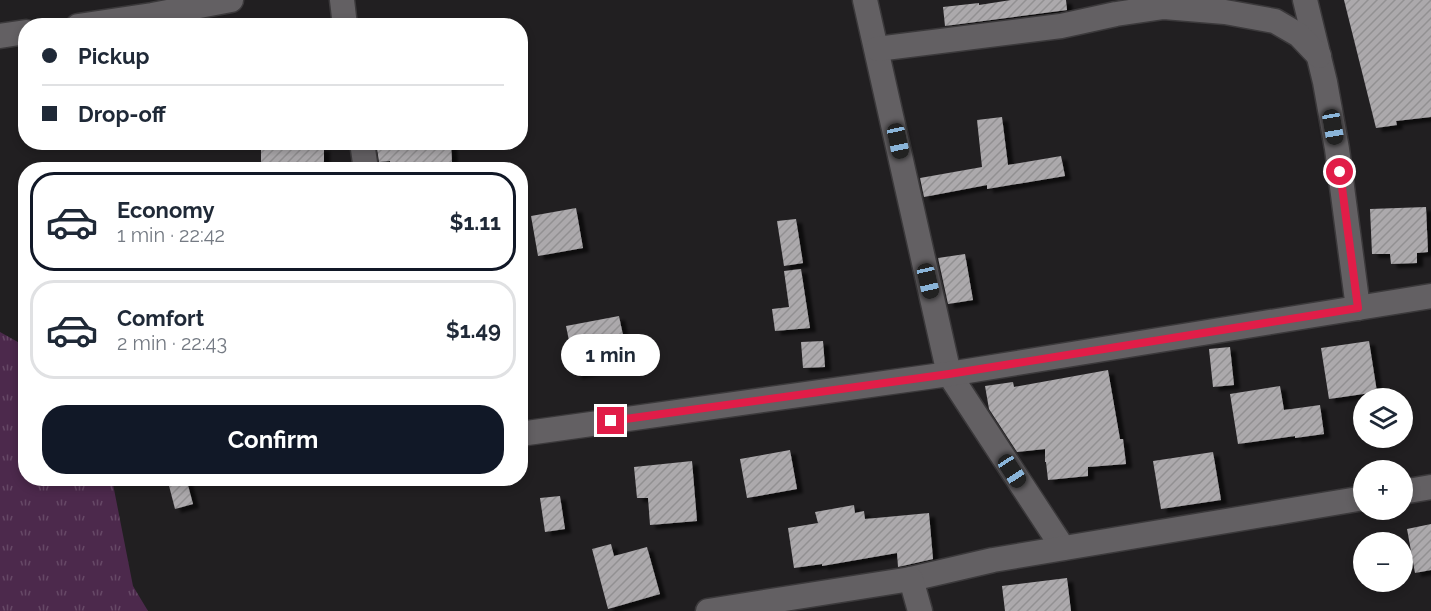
<!DOCTYPE html>
<meta charset="utf-8">
<style>
body{margin:0;font-family:Raleway,sans-serif;background:#f6f6f7;color:#1f2937;height:100vh;display:flex;flex-direction:column;font-size:22px;white-space:nowrap}
*{box-sizing:border-box;margin:0}
p{font-size:20px;color:#747a83}
.icon{flex:none;width:33px;height:33px;fill:none;stroke:currentColor;stroke-width:2;stroke-linecap:round;stroke-linejoin:round}
.map{position:relative;flex:1;overflow:hidden}
.details{position:absolute;left:18px;top:162px;width:510px;height:324px;display:flex;flex-direction:column;background:#fff;border-radius:24px;box-shadow:0 3px 9px #0003}
.details>*{flex:none}
.banner{position:absolute;left:18px;top:18px;width:510px;height:132px;border-radius:24px;box-shadow:0 3px 9px #0003;display:grid;align-content:center;height:132px;padding:0 24px;background:#fff}
.tools{position:absolute;left:1353px;top:388px;display:grid;gap:12px}
.tools a{display:grid;place-items:center;width:60px;height:60px;border-radius:50%;background:#fff;box-shadow:0 3px 9px #0003;font-size:30px}
.end{position:absolute;width:27px;height:27px;margin:-14px;border:8px solid #e11d48;background:#fff;box-shadow:0 0 0 3px #fff}
.from{border-radius:50%}
.bubble{position:absolute;height:42px;border-radius:21px;background:#fff;box-shadow:0 3px 9px #0003;font-size:20px;font-weight:700;line-height:42px;text-align:center}
.car{position:absolute;width:18px;height:36px;margin:-18px -9px;border-radius:8px;box-shadow:0 0 4px 2px #0007;background:linear-gradient(#222 24%,#8ab4d8 0 40%,#222 0 76%,#8ab4d8 0 86%,#222 0)}
.banner b{display:flex;align-items:center;gap:21px;height:57px;font-size:22px}
.banner b+b{border-top:2px solid #e0e1e3}
.banner i{width:15px;height:15px;background:#1f2937}
ul{padding:10px 0 0;list-style:none}
li{display:flex;align-items:center;gap:18px;height:99px;margin:0 12px 9px;padding:0 12px;border:3px solid #e0e1e3;border-radius:24px}
li div{flex:1}
li b{display:block;font-size:22px}
li em{font-style:normal;font-weight:700}
li.active{border-color:#111827}
li>.icon{width:54px;height:54px;stroke-width:1.5}
.button{display:flex;gap:12px;margin-top:auto;padding:12px 24px}
.button a{flex:1;height:69px;border-radius:24px;background:#111827;color:#fff;font-size:24px;font-weight:700;line-height:69px;text-align:center}
.map>svg:first-child{display:block}
.grass{fill:url(#grass-tufts)}
.building{fill:url(#building-hatch);filter:url(#shadow)}
.lines{fill:none;stroke-linecap:round;stroke-linejoin:round}
.minor-casing{stroke:#3b393b;stroke-width:27}
.minor{stroke:#636063;stroke-width:24}
.route{stroke:#e11d48;stroke-width:8}
</style>
<div class="map">
<svg width="1431" height="611" viewBox="0 0 1431 611">
<defs>
<pattern id="grass-tufts" width="24" height="20" patternUnits="userSpaceOnUse" patternTransform="scale(1.5)"><rect width="24" height="20" fill="#4c294c"/><path d="M3 7l-1-3M5 7V3M7 7l1-3M15 17l-1-3M17 17v-4M19 17l1-3" fill="none" stroke="#664866"/></pattern>
<pattern id="building-hatch" width="6" height="6" patternUnits="userSpaceOnUse" patternTransform="scale(1.5)"><rect width="6" height="6" fill="#aca9ac"/><path d="M-1 1l2-2M0 6l6-6M5 7l2-2" fill="none" stroke="#929092"/></pattern>
<filter id="shadow"><feDropShadow dx="6" dy="4" stdDeviation="1.5" flood-color="#0009"/></filter>
</defs>
<rect width="100%" height="100%" fill="#211f21"/>
<polygon class="grass" points="0,332 25,346 26,478 112,479 133,586 148,611 0,611"/>
<g class="building">
<polygon points="1011,0 1066,0 1067,10 945,26 943,7 979,3 979,5"/>
<polygon points="1344,0 1431,0 1431,117 1396,121 1397,125 1376,128"/>
<polygon points="1002,117 1008,165 1061,156 1065,176 987,189 987,185 924,197 920,178 982,167 977,120"/>
<polygon points="376,142 451,142 452,162 391,168 390,161 379,162"/>
<rect x="261" y="147" width="63" height="23"/>
<polygon points="1426,207 1428,252 1417,253 1417,263 1391,264 1390,254 1372,254 1370,209"/>
<polygon points="576,208 583,248 538,256 531,216"/>
<polygon points="796,219 803,263 784,266 777,221"/>
<polygon points="965,254 973,300 948,304 938,258"/>
<polygon points="801,269 810,328 775,331 772,309 789,307 784,271"/>
<polygon points="619,316 629,364 576,375 566,326"/>
<polygon points="823,341 825,367 803,368 801,342"/>
<polygon points="1369,341 1377,392 1329,399 1321,348"/>
<polygon points="1230,347 1234,385 1213,387 1209,349"/>
<polygon points="1108,370 1120,439 1123,439 1126,464 1088,467 1088,476 1048,480 1046,462 1045,462 1045,449 1017,452 989,409 985,386 1013,382 1014,387"/>
<polygon points="1280,386 1284,410 1320,405 1324,434 1295,438 1295,436 1238,444 1230,394"/>
<polygon points="790,450 797,489 747,498 740,459"/>
<polygon points="1213,452 1221,500 1161,509 1153,461"/>
<polygon points="692,461 697,521 650,525 648,498 637,498 634,467"/>
<polygon points="167,478 186,478 193,504 175,509"/>
<polygon points="560,496 565,529 545,532 540,498"/>
<polygon points="854,505 855,513 864,511 865,519 929,513 933,559 898,567 897,553 822,566 822,564 794,568 788,528 818,523 815,512"/>
<polygon points="1431,524 1431,570 1415,573 1407,529"/>
<polygon points="611,544 614,556 647,547 660,594 608,609 592,549"/>
<polygon points="1067,578 1071,611 1005,611 1002,586"/>
</g>
<g class="lines">
<defs>
<g id="minor">
<polyline points="342,0 345,26"/>
<polyline points="865,0 949,374 1063,548"/>
<polyline points="1305,0 1325,82 1337,149 1358,308"/>
<polyline points="78,26 152,15 231,0"/>
<polyline points="0,36 26,32"/>
<polyline points="877,49 1061,26 1116,14 1164,7 1225,12 1275,21 1299,35 1319,56"/>
<polyline points="362,142 366,170"/>
<polyline points="520,434 949,374 1431,296"/>
<polyline points="1402,492 1431,487"/>
<polyline points="911,579 993,560 1364,498"/>
<polyline points="708,611 911,579 920,611"/>
</g>
</defs>
<use href="#minor" class="minor-casing"/>
<use href="#minor" class="minor"/>
</g>
<g class="lines">
<polyline class="route" points="611,421 949,374 1358,308 1340,172"/>
</g>
</svg>
<div class="tools">
<a><svg class="icon" aria-label="layers" viewBox="0 0 24 24"><path d="M12 4l9 5-9 5-9-5zM3 14l9 5 9-5"/></svg></a>
<a>+</a>
<a>−</a>
</div>
<i class="end from" style="left:1340px;top:172px"></i>
<i class="end" style="left:611px;top:421px"></i>
<div class="bubble" style="left:561px;top:334px;width:99px">1 min</div>
<i class="car" style="left:1333px;top:127px;rotate:170deg"></i>
<i class="car" style="left:898px;top:141px;rotate:168deg"></i>
<i class="car" style="left:928px;top:281px;rotate:167deg"></i>
<i class="car" style="left:1012px;top:471px;rotate:147deg"></i>
<div class="banner">
<b><i class="from"></i>Pickup</b>
<b><i></i>Drop-off</b>
</div>
<section class="details">
<ul>
<li class="active"><svg class="icon" aria-label="car" viewBox="0 0 24 24"><path d="M5 17H2v-5l4-1 3-4h7l3 4 3 1v5h-3M9 17h6M6 11h13"/><circle cx="7" cy="17" r="2"/><circle cx="17" cy="17" r="2"/></svg><div><b>Economy</b><p>1 min · 22:42</p></div><em>$1.11</em></li>
<li><svg class="icon" aria-label="car" viewBox="0 0 24 24"><path d="M5 17H2v-5l4-1 3-4h7l3 4 3 1v5h-3M9 17h6M6 11h13"/><circle cx="7" cy="17" r="2"/><circle cx="17" cy="17" r="2"/></svg><div><b>Comfort</b><p>2 min · 22:43</p></div><em>$1.49</em></li>
</ul>
<div class="button"><a>Confirm</a></div>
</section>
</div>
